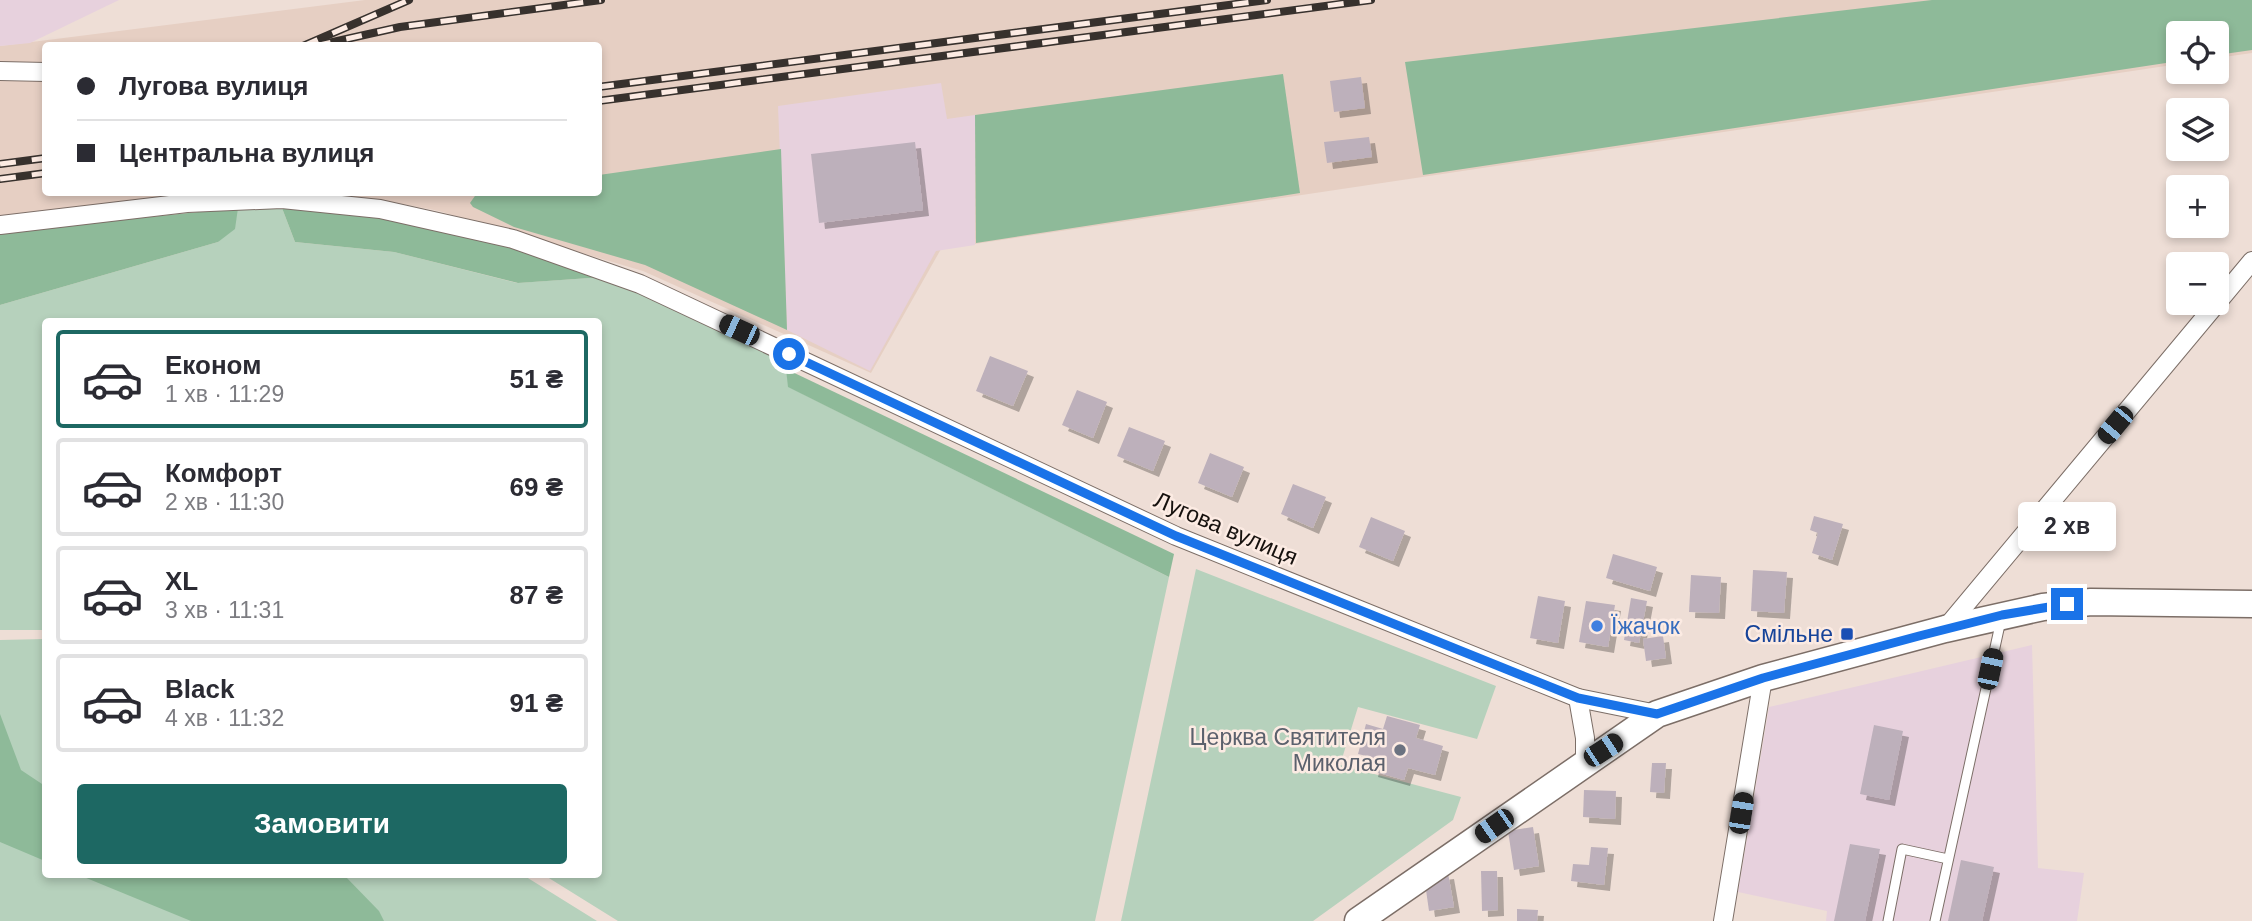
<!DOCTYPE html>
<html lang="uk">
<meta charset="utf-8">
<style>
body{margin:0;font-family:Helvetica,sans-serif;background:#f2f2f3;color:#2b2b33;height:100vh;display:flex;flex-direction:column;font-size:26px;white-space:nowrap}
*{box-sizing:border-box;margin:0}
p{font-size:23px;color:#7c7c81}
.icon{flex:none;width:38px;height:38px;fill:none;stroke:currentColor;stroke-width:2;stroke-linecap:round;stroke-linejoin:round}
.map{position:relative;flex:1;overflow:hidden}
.panel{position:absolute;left:42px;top:318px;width:560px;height:560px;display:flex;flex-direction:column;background:#fff;border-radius:7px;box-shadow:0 4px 10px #0003}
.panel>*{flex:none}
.guide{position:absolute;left:42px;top:42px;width:560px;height:154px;border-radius:7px;box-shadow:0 4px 10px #0003;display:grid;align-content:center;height:154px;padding:0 35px;background:#fff}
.controls{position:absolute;left:2166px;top:21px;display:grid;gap:14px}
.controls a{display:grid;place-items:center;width:63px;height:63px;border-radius:7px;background:#fff;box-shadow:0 4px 10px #0003;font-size:35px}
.end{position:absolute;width:32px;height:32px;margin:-16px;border:9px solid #1a73e8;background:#fff;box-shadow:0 0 0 4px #fff}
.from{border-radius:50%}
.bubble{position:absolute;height:49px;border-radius:7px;background:#fff;box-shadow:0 4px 10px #0003;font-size:23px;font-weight:600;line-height:49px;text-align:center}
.car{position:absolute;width:21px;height:42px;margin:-21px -10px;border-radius:9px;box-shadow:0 0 5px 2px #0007;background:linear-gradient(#222 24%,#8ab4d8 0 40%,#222 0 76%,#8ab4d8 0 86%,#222 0)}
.guide b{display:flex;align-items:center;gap:24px;height:66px;font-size:26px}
.guide b+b{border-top:2px solid #e1e1e2}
.guide i{width:18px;height:18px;background:#2b2b33}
ul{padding:12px 0 0;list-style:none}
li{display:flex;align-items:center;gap:21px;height:98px;margin:0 14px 10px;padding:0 21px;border:4px solid #e1e1e2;border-radius:7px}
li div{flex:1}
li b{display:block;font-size:26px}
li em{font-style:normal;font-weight:600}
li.active{border-color:#1d6863}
li>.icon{width:63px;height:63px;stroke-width:1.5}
.action{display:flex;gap:14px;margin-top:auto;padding:14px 35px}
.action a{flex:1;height:80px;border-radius:7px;background:#1d6863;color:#fff;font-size:28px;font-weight:600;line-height:80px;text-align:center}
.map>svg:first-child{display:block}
.built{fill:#e6cfc3}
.industrial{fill:#e7d1dd}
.green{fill:#b6d1bc}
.forest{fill:#8eba99}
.building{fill:#bdb0bb;filter:url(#shadow)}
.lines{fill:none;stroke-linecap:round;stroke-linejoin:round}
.lane-casing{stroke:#7c6e67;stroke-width:11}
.street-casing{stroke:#7c6e67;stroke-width:20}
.secondary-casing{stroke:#7c6e67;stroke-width:29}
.lane{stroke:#fff;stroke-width:9}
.street{stroke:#fff;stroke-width:18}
.secondary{stroke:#fff;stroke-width:26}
.rail-casing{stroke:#37312d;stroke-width:8}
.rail{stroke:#fcebe3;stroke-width:5;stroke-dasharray:16;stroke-linecap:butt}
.route{stroke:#1a73e8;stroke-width:9}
.shop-dot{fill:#3f7fe0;stroke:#fcebe3;stroke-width:2.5}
.transit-dot{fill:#1a4fb4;stroke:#fcebe3;stroke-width:2.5}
.worship-dot{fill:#6b7280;stroke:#fcebe3;stroke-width:2.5}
.labels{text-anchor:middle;stroke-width:5;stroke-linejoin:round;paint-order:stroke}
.street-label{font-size:23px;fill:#16110e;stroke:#fcebe3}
.shop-label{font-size:23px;fill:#366cbe;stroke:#fcebe3;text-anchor:start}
.transit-label{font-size:23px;fill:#164399;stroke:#fcebe3;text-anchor:end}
.worship-label{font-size:23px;fill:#5b616d;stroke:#fcebe3;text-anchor:end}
</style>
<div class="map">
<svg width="2252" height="921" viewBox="0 0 2252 921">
<defs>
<filter id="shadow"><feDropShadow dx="6" dy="6" stdDeviation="0" flood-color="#0004"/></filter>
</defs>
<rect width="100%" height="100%" fill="#eeded6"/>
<polygon class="built" points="365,0 2252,0 2252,53 2217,58 2217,33 2179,33 2179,64 941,249 871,373 643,271 439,211 382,200 290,193 598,192 598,46 46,46 46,192 269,193 0,219 0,46"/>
<g class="industrial">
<polygon points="0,0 119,0 30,43 0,46"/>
<polygon points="941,83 947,119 975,115 975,245 936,251 870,371 787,330 778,106"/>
<polygon points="2032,645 2038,868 2084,873 2077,921 1826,921 1827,911 1738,892 1769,707"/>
</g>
<g class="green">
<polygon points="238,208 282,208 295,242 394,252 517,283 604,277 785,359 789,387 1169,577 1095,921 618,921 544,875 598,875 598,322 46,322 45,630 0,630 0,305 218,242"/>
<polygon points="1196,569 1496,686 1477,739 1358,707 1340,765 1461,797 1453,820 1313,921 1121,921"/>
<polygon points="45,639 46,875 523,875 597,921 0,921 0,640"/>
</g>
<g class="forest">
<polygon points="1932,0 2252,0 2252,50 2217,55 2217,33 2179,33 2179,61 1423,175 1405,62"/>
<polygon points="1283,74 1300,193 976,243 975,115"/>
<polygon points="781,149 787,330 645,265 514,227 473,207 470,203 477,193 598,192 599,175"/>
<polygon points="238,208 235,229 218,242 0,305 0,232"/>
<path d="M282,208C359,213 437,224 512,245C543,254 574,266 604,277L518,283L394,252L295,242Z"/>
<polygon points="786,369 1174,554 1169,577 788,387"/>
<polygon points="0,714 21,770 45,786 45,861 0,842"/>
<polygon points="79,875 344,875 379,911 384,921 191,921"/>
</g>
<g class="building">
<polygon points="1361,77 1365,108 1334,112 1330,81"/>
<polygon points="1369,137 1372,157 1327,163 1324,142"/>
<polygon points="915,142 923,210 819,223 811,154"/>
<polygon points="990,356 1028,371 1013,406 976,391"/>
<polygon points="1077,390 1107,402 1093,438 1062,425"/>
<polygon points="1129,427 1165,441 1153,471 1117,456"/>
<polygon points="1210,453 1244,467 1232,497 1198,483"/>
<polygon points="1293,484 1326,497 1313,528 1281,514"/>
<polygon points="1814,516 1843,524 1832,560 1812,553 1818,533 1810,530"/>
<polygon points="1371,517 1405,531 1393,561 1359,547"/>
<polygon points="1613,554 1657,567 1650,591 1606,578"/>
<polygon points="1753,570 1787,572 1784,613 1751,611"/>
<polygon points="1691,575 1721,577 1719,613 1689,612"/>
<polygon points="1538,596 1565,601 1558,643 1530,638"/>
<polygon points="1631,598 1647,601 1639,643 1624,640"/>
<polygon points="1586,601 1615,605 1608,647 1579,642"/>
<polygon points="1663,636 1666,658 1646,661 1643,639"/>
<polygon points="1387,716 1420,725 1416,738 1443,746 1435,775 1408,768 1404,780 1372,771 1375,758 1358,754 1366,724 1383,729"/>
<polygon points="1874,725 1903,731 1889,800 1860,794"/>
<polygon points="1652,763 1666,763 1664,793 1650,792"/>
<polygon points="1584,790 1616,791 1615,819 1583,817"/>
<polygon points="1533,827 1539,866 1514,870 1508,831"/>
<polygon points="1850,844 1880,849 1865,921 1834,921"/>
<polygon points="1591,847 1608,848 1604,885 1571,881 1573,864 1589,865"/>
<polygon points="1961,860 1994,867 1982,921 1948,921"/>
<polygon points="1481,871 1497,871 1498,910 1482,911"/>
<polygon points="1448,873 1454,907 1429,911 1424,876"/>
<polygon points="1517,909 1538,910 1537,921 1517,921"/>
</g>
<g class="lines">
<defs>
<g id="lane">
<polyline points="1888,921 1902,849 1948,859"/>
<polyline points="1935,921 2001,620"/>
</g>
<g id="street">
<polyline points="0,71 46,72"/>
<polyline points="0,225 187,203 282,199 380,209 513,239 640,284 1176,536 1578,698 1657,714"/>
<polyline points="2217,303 2252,261"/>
<polyline points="1945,629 2217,303"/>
<polyline points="1578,698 1585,738 1585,762"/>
<polyline points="1723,921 1763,678"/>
</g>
<polyline id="secondary" points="1358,921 1657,714 1763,678 1945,629 2043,607 2091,602 2252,604"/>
</defs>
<use href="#lane" class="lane-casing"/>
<use href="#street" class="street-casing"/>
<use href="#secondary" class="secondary-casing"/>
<use href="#lane" class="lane"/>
<use href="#street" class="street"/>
<use href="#secondary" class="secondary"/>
<defs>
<g id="rail">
<polyline points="303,46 409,0"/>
<polyline points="315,46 400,27 601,0"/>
<polyline points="598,87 1267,0"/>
<polyline points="598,101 1371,0"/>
<polyline points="0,164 46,158"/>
<polyline points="0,179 46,173"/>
</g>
</defs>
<use href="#rail" class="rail-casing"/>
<use href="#rail" class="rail"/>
</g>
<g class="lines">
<polyline class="route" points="789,354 1176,536 1578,698 1657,714 1763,678 1919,636 2002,615 2067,604"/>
</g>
<circle class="shop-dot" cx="1597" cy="626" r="7"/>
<rect class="transit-dot" x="1840" y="627" width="14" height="14" rx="3.5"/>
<circle class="worship-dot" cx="1400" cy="750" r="7"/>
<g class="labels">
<g class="street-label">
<text transform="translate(1226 528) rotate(23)" y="8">Лугова вулиця</text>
</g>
<g class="shop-label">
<text x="1611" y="634">Їжачок</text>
</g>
<g class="transit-label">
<text x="1833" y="642">Смільне</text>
</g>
<g class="worship-label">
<text x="1386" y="745">Церква Святителя<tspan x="1386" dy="26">Миколая</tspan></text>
</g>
</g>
</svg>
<div class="controls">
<a><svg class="icon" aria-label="locate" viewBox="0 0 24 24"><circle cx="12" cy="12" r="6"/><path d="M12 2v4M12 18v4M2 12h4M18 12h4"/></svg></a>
<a><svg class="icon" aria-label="layers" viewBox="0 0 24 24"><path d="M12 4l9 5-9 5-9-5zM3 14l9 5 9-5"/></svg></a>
<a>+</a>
<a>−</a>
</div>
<i class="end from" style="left:789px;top:354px"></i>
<i class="end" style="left:2067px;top:604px"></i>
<div class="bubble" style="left:2018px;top:502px;width:98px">2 хв</div>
<i class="car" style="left:739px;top:330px;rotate:295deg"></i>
<i class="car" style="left:2115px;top:425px;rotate:220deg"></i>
<i class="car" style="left:1990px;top:669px;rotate:12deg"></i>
<i class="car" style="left:1603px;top:750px;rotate:57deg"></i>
<i class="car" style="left:1741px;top:813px;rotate:9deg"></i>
<i class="car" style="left:1494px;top:826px;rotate:235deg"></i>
<div class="guide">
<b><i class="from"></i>Лугова вулиця</b>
<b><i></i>Центральна вулиця</b>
</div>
<section class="panel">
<ul>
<li class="active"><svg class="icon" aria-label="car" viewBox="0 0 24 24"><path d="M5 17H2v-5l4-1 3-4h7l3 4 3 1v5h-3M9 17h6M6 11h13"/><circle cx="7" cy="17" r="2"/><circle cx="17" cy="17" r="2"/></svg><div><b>Економ</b><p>1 хв · 11:29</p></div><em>51 ₴</em></li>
<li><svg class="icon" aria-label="car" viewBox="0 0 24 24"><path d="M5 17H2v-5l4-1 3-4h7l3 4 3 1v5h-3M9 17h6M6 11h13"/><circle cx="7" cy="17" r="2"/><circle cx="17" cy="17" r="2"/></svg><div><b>Комфорт</b><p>2 хв · 11:30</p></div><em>69 ₴</em></li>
<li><svg class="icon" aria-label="car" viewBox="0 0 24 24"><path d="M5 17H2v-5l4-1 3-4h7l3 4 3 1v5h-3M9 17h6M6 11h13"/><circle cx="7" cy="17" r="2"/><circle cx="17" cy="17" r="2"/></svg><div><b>XL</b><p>3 хв · 11:31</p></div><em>87 ₴</em></li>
<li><svg class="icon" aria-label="car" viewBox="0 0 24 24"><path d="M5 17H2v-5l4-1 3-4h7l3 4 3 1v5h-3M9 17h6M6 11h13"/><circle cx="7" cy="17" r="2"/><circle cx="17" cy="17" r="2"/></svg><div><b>Black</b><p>4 хв · 11:32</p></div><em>91 ₴</em></li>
</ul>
<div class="action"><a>Замовити</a></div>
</section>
</div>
